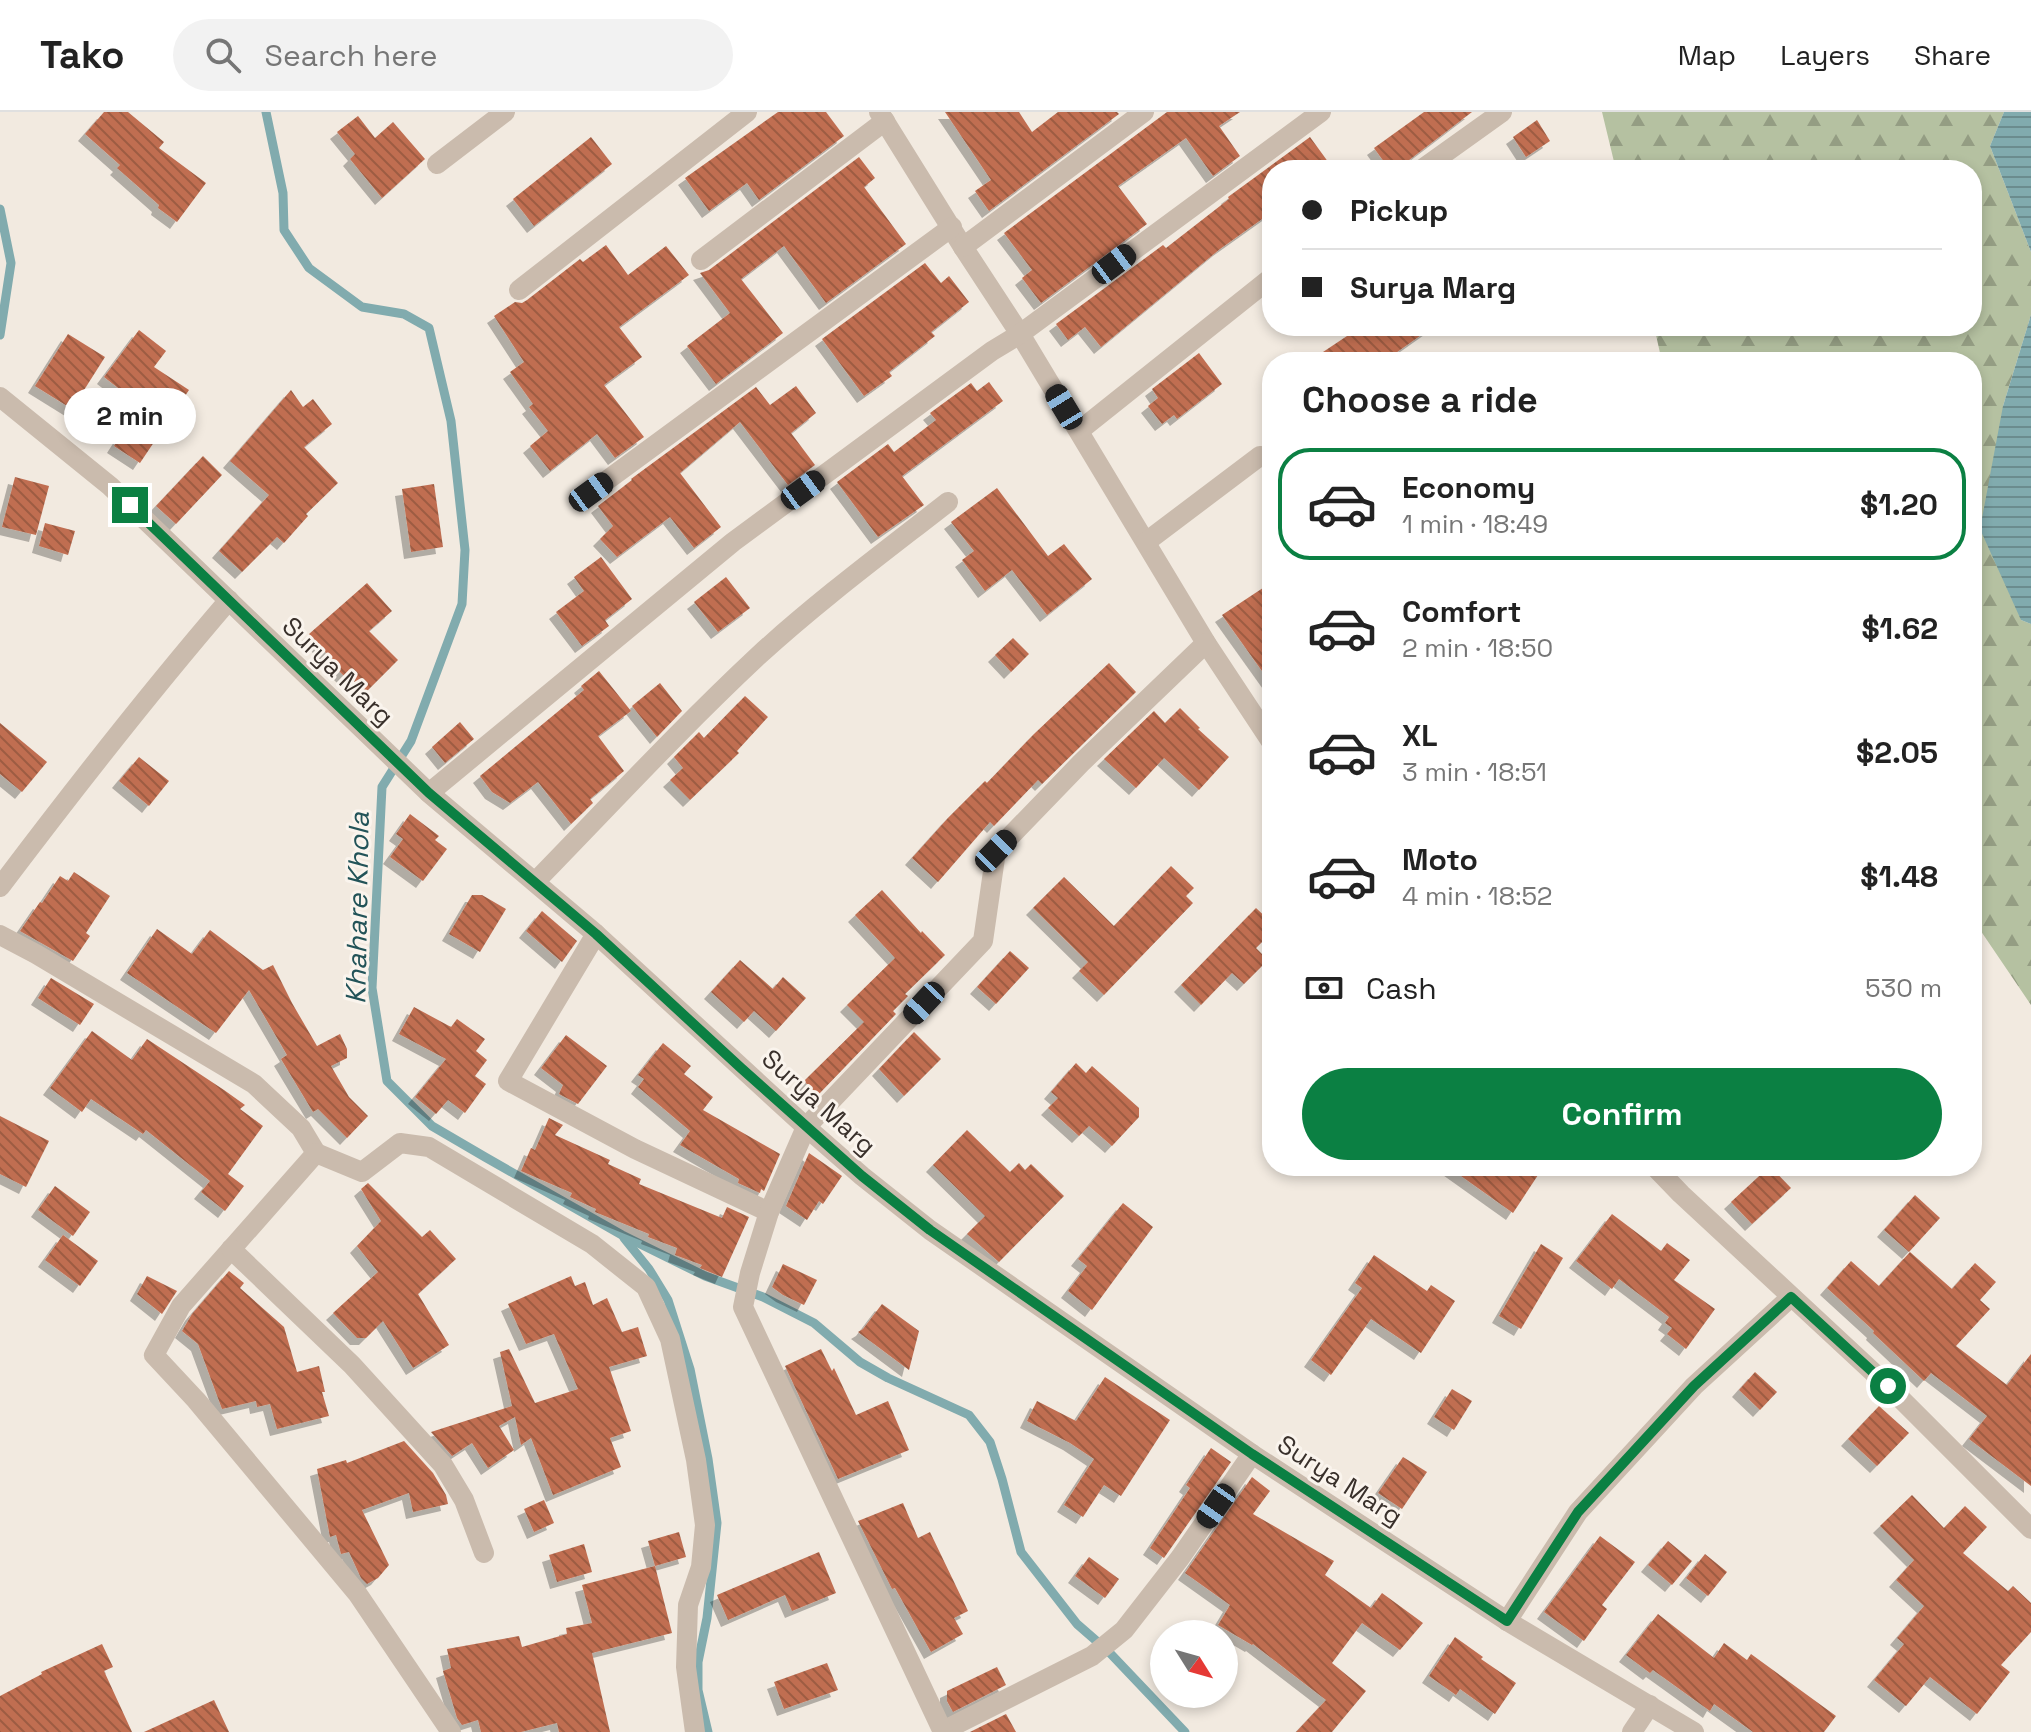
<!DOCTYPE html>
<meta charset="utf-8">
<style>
body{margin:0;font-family:"Space Grotesk",sans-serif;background:#f2f2f2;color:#222;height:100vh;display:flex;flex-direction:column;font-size:30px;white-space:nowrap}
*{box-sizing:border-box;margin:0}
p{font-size:26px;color:#767676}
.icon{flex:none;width:44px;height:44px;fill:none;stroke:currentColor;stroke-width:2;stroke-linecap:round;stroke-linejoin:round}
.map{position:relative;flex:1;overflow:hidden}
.side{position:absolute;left:1262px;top:240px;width:720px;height:824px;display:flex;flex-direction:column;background:#fff;border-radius:32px;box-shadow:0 4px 12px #0003}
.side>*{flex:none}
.top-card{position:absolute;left:1262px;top:48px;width:720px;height:176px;border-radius:32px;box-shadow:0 4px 12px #0003;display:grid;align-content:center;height:176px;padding:0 40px;background:#fff}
.needle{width:52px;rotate:127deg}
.controls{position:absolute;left:1150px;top:1508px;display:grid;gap:16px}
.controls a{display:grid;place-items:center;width:88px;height:88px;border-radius:50%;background:#fff;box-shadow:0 4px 12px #0003;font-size:40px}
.end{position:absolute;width:36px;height:36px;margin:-18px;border:10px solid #0b8043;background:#fff;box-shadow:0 0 0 4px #fff}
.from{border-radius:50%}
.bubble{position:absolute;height:56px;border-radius:28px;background:#fff;box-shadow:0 4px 12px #0003;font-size:26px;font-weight:800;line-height:56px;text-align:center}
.car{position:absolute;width:24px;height:48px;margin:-24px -12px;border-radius:10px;box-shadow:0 0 6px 2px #0007;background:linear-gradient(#222 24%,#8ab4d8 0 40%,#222 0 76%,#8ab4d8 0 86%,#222 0)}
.top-card b{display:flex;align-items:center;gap:28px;height:76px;font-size:30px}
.top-card b+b{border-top:2px solid #e0e0e0}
.top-card i{width:20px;height:20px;background:#222}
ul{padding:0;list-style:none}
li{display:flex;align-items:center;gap:24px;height:112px;margin:0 16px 12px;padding:0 24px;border:4px solid transparent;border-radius:32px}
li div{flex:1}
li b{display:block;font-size:30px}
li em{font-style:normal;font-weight:800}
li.on{border-color:#0b8043}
li>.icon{width:72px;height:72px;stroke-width:1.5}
h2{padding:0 40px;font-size:36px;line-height:96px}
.pay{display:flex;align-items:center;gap:20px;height:88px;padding:0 40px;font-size:30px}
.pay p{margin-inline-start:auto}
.primary-button{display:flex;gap:16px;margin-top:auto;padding:16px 40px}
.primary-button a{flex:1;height:92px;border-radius:48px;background:#0b8043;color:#fff;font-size:32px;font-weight:800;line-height:92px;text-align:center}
header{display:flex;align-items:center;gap:48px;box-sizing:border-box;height:112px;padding:0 40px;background:#fff;border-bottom:2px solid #e0e0e0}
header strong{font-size:38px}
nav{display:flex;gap:44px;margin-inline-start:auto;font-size:28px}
.search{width:560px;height:72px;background:#f2f2f2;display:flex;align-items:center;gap:20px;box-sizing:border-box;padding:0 28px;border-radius:44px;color:#767676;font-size:30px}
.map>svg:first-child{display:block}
.forest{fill:url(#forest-firs)}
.water{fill:url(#water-rules)}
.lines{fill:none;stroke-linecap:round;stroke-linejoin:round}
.stream{stroke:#81abae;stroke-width:9}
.building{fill:url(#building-back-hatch);filter:url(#shadow)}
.street{stroke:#cabbad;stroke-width:20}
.route{stroke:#0b8043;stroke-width:10}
.labels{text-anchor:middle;stroke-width:6;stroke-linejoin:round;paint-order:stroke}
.street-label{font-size:26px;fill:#39302b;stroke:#faf4ed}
.water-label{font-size:28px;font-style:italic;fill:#225358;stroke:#faf4ed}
</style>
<header>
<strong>Tako</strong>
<div class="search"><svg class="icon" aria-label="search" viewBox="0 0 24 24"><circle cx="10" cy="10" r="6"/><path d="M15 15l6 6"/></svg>Search here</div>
<nav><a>Map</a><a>Layers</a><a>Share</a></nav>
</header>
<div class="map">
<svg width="2031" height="1620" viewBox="0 0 2031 1620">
<defs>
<pattern id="forest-firs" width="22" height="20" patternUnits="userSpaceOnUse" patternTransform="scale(2)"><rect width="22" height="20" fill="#b5c1a1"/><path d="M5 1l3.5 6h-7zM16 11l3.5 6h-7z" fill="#949d83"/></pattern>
<pattern id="water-rules" width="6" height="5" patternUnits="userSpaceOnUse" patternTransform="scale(2)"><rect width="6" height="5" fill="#81abae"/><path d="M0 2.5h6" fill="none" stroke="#6b8c8e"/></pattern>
<pattern id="building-back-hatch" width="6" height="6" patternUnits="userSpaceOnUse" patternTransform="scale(2)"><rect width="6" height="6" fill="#c06e51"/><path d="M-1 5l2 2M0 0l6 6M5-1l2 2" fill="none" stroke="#9d5b43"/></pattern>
<filter id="shadow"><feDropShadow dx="-7" dy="7" stdDeviation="0" flood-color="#0004"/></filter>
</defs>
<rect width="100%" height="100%" fill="#f2eae0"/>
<polygon class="forest" points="1602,0 2004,0 1990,34 2031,140 2031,203 2003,294 2021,508 2031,512 2031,893 1972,806 1972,250 1662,250 1654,214 1972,214 1972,58 1616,58"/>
<g class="water">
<polygon points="2004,0 2031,0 2031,140 1990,34"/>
<polygon points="2031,203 2031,512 2021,508 1980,417 2003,294"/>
</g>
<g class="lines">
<g class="stream">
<polyline points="266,0 283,81 284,118 309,156 362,195 404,202 429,216 451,309 465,438 462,492 411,629 382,675 372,876 387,969 432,1014 485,1045 622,1123 705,1164 763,1185 814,1211 860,1250 888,1266 969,1303 990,1330 1002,1367 1021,1440 1077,1512 1108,1539 1185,1620"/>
<polyline points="0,97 11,151 0,223"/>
<polyline points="624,1126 649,1157 668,1188 690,1257 708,1347 717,1411 707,1506 698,1550 698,1578 708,1620"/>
</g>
</g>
<g class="building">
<polygon points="104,0 128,0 164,30 159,36 206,71 177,110 158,96 159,93 117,56 120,53 85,22"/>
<polygon points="778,0 826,0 844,24 759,88 747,71 709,99 685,66"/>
<polygon points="945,0 1019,0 1032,20 1058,0 1117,0 1119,2 989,99 975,79 991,68"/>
<polygon points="1167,0 1240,0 1219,14 1240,44 1213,64 1186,26 1118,74 1147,112 1041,191 1022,166 1032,158 1004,121"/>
<polygon points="1424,0 1472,0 1396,58 1390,58 1374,36"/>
<polygon points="358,4 375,26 393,10 425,47 382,86 350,47 355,42 337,20"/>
<polygon points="1537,8 1550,29 1526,45 1513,25"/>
<polygon points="591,25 612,52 534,114 513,87"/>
<polygon points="1310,25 1334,58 1272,58 1272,100 1220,137 1101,235 1085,215 1068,228 1056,212 1163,133 1166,136 1229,87 1228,85"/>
<polygon points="859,45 875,66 864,75 906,132 826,191 784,134 741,167 783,221 716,272 687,234 730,201 700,161 709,158"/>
<polygon points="606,133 628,163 666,134 689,163 619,215 642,245 604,273 644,325 615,346 597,322 550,359 530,334 548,319 529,295 533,292 510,260 524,250 494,204 515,190 522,191 527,188 580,147 583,150"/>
<polygon points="925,151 941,171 949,164 969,190 931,220 935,224 889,260 892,264 864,284 822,227"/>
<polygon points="1362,214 1434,214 1383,250 1308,250"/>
<polygon points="139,218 166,239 154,255 189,278 140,351 114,334 140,293 104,265"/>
<polygon points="68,222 105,245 72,297 35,274"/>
<polygon points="1199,241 1222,272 1177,307 1174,303 1162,312 1148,294 1158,286 1152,277"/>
<polygon points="989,270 1003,289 902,364 924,393 878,425 837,370 888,332 894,340 936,308 930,301 971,271 977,279"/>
<polygon points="796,274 816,301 791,321 815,353 788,373 740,310 680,361 721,415 694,436 670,405 617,445 600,427 613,414 598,394 632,368 631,367 756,275 770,293"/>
<polygon points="291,278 303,295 313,287 332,312 304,335 338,371 306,402 308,404 284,431 277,425 242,460 219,439 269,383 230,349"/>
<polygon points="203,344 222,363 176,412 156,394"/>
<polygon points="15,365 49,374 36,423 2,415"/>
<polygon points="434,372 443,435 411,440 402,377"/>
<polygon points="997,376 1048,444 1064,432 1092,467 1047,503 1012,458 985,479 962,448 974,439 951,410"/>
<polygon points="45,411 75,419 68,443 39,434"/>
<polygon points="601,445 632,487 605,508 609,514 582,534 556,500 584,479 574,465"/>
<polygon points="726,465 750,496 718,520 694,490"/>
<polygon points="1272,470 1272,573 1222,503"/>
<polygon points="367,471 392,499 369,519 398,548 363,583 335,555 337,553 309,522"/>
<polygon points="1013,526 1029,542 1011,560 995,543"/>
<polygon points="1109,551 1136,580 1042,672 1038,668 994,714 990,710 938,770 912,746 948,706 985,669 987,671 1034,622"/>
<polygon points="599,559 631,599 598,624 624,659 590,687 593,691 571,712 538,670 510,691 492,680 480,664 584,578 581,574"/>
<polygon points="660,571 682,599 657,625 632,594"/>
<polygon points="745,584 768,605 737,639 739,641 690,688 670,668 683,656 674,645 699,620 704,626"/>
<polygon points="1180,596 1200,616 1198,617 1229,645 1199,678 1164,646 1136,676 1104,647 1154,599 1165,611"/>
<polygon points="460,610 474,627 445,651 432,635"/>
<polygon points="0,611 47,650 22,680 0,662"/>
<polygon points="139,645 169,669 149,694 119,669"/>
<polygon points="410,702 439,724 435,728 447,737 423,769 390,745 403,727 396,722"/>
<polygon points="1171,754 1194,776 1186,784 1193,791 1104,883 1079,859 1088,850 1033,796 1064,765 1114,814"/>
<polygon points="74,760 110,784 86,821 90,824 73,849 20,819 40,790 42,791 60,764 68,769"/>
<polygon points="882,778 921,821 922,819 945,843 905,882 908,884 893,899 896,902 818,983 804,969 864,910 847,893 895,846 855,803"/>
<polygon points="472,783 482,783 506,797 480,840 449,822"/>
<polygon points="1256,796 1272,811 1272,820 1256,836 1268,848 1244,872 1232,861 1201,893 1181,873"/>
<polygon points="542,799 577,829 562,850 526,819"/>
<polygon points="157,817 192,842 210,818 263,858 273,853 292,891 317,934 340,922 347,937 347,946 331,954 349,985 368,1004 347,1026 318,997 313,1000 281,947 287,943 249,878 216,921 127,861"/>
<polygon points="1010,839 1029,856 996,892 977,875"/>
<polygon points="740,848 773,877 783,865 806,886 776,919 754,899 744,910 711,880"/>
<polygon points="51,866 94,892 80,913 38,886"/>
<polygon points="414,895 451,915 457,907 485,927 476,939 487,948 475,964 486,972 465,1001 448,988 436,1002 415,985 446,947 399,922"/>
<polygon points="92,919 132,948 147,927 224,978 245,993 240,997 263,1014 228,1062 244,1074 225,1099 201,1080 210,1069 146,1018 143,1022 91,987 82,1000 50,976"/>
<polygon points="914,920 941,947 904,984 879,957"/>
<polygon points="566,923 607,954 578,992 559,982 563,973 541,956"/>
<polygon points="663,931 691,954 684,962 713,985 703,998 780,1042 764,1079 761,1077 760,1081 738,1071 739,1067 680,1033 690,1019 638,975 644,967 638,963"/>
<polygon points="1076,951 1086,961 1092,954 1139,996 1139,1005 1112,1034 1089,1014 1079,1024 1048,996 1058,986 1051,980"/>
<polygon points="0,1004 49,1029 26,1075 0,1062"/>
<polygon points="549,1006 563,1013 555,1023 610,1048 608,1052 641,1067 639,1072 722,1106 727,1095 749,1105 722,1165 700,1156 702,1153 675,1143 677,1136 648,1125 649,1122 595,1100 596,1097 570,1085 572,1081 521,1059 531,1036 535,1038"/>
<polygon points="967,1018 1010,1060 1019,1051 1025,1058 1031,1052 1064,1084 999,1150 967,1122 985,1104 933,1053"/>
<polygon points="809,1041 842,1064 823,1092 819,1089 807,1108 786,1094"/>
<polygon points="1447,1054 1544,1054 1513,1101"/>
<polygon points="1770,1054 1791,1076 1752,1112 1731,1090"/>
<polygon points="368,1071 422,1125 430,1118 456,1147 418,1182 449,1233 413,1256 383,1209 366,1226 357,1226 333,1201 378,1160 357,1134 381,1109 361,1077"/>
<polygon points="55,1074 90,1100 73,1124 38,1098"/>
<polygon points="1915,1083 1940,1106 1909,1140 1884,1118"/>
<polygon points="1123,1091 1153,1115 1092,1198 1068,1179 1087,1154 1078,1147"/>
<polygon points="1612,1102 1661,1139 1667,1131 1690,1148 1674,1168 1715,1197 1686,1237 1667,1222 1672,1216 1665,1211 1669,1205 1619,1167 1612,1177 1576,1149"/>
<polygon points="63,1123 98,1149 80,1174 45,1148"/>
<polygon points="1541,1132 1563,1146 1521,1217 1499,1204"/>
<polygon points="1910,1140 1952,1177 1975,1151 1996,1170 1980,1188 1990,1197 1956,1234 2007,1273 2031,1242 2031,1374 1969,1327 1987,1304 1931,1261 1924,1269 1873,1221 1874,1219 1827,1176 1851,1149 1879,1174"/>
<polygon points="1374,1143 1427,1179 1431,1173 1455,1189 1421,1241 1371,1207 1331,1263 1311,1248 1362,1176 1355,1171"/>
<polygon points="783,1152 817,1168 804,1193 783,1183 772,1175"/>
<polygon points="229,1159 244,1171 240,1176 284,1215 297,1260 319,1254 325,1280 322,1280 329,1304 277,1317 270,1292 257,1295 256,1289 222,1297 198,1232 182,1219 192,1202"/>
<polygon points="147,1164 177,1179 162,1202 137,1182"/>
<polygon points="571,1164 575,1174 585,1170 593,1193 607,1186 622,1220 638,1215 647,1244 609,1255 631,1319 610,1326 621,1355 553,1383 531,1326 521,1333 515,1305 499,1314 514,1338 488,1356 472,1331 452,1344 431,1320 512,1294 500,1240 509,1237 535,1291 578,1277 554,1222 526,1232 508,1192"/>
<polygon points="882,1192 919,1219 909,1258 858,1220 863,1217"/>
<polygon points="821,1237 832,1259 834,1256 856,1303 888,1289 909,1338 838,1367 785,1254"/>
<polygon points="1755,1260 1777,1280 1760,1298 1739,1278"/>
<polygon points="1105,1265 1170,1308 1121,1384 1104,1373 1083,1405 1064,1393 1094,1347 1070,1331 1027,1309 1037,1289 1076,1309"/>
<polygon points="1452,1277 1472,1289 1454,1318 1434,1305"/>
<polygon points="1879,1294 1909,1321 1877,1354 1848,1327"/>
<polygon points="404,1329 433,1361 446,1383 448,1392 413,1400 409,1381 362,1398 389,1453 378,1466 367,1472 361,1466 349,1440 341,1442 336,1423 330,1425 317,1357 346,1348 347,1351"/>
<polygon points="1211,1336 1231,1350 1164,1446 1150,1436 1190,1376 1186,1373"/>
<polygon points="1403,1345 1427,1360 1402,1397 1378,1381"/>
<polygon points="1252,1365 1270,1379 1253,1402 1334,1449 1325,1463 1371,1496 1382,1481 1423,1511 1400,1538 1362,1511 1332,1551 1366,1579 1332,1620 1296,1620 1326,1588 1253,1532 1252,1533 1218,1513 1230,1493 1185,1461"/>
<polygon points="1912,1383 1944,1416 1965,1394 1987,1415 1963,1441 2008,1479 2013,1474 2031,1491 2031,1520 2001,1553 2010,1560 1977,1602 1930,1565 1906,1594 1874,1568 1904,1532 1897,1526 1924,1494 1896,1468 1914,1448 1880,1414"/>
<polygon points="544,1388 554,1411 534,1420 524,1397"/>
<polygon points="903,1391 918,1426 930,1420 968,1499 954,1506 963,1522 931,1540 895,1476 892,1477 858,1409"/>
<polygon points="679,1420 686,1445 655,1454 648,1429"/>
<polygon points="1600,1424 1635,1450 1602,1493 1607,1497 1584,1529 1544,1500"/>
<polygon points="1668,1429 1692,1449 1672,1473 1648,1453"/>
<polygon points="584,1432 592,1460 557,1470 549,1443"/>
<polygon points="819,1440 836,1481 792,1499 785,1483 728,1508 717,1483"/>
<polygon points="1705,1442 1727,1460 1708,1484 1686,1466"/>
<polygon points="1089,1445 1119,1467 1105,1486 1075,1464"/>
<polygon points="655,1454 672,1521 592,1541 610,1620 559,1620 557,1611 521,1620 481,1620 478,1608 462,1613 457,1606 443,1559 451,1556 447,1537 519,1524 522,1535 567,1522 566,1516 592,1511 582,1473"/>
<polygon points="1658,1502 1714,1546 1724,1531 1747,1548 1751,1542 1836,1604 1824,1620 1753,1620 1714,1592 1710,1599 1653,1558 1650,1561 1626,1543"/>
<polygon points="1455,1525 1483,1545 1481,1547 1516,1571 1495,1602 1460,1577 1456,1583 1429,1564"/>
<polygon points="102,1532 113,1555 104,1559 132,1620 0,1620 0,1584 42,1562 41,1560"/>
<polygon points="827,1551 838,1578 784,1597 774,1570"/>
<polygon points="997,1555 1006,1573 953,1600 947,1589 947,1579"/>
<polygon points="214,1588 229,1620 144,1620"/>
<polygon points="1006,1602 1016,1620 970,1620"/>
</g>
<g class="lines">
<g class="street">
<polyline points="879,0 963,135 1020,222 1206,531 1272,631"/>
<polyline points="437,52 505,0"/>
<polyline points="1421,58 1502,0"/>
<polyline points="963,135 1144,0"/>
<polyline points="701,148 885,9"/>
<polyline points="519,178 747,0"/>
<polyline points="0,285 110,374 429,681 596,822 806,1015 862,1064 930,1118 1252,1342 1507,1509 1694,1620"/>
<polyline points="1079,319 1272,165"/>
<polyline points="591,380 952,115"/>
<polyline points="1146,430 1260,344"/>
<polyline points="429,681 733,430 992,239 1020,222 1321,0"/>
<path d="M535,770C609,694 681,616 758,544C818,489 884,440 948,390"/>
<path d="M0,775C74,677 149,581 229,488"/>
<polyline points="596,822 508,969 635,1037 769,1100"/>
<polyline points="0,823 36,842 254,972 301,1016 316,1041 181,1194 154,1243 196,1288 357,1481 451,1620"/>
<polyline points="316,1041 362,1060 400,1031 429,1035 592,1132 646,1175 670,1227 696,1348 705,1413 701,1455 688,1493 686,1555 695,1620"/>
<polyline points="1654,1054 1681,1082 1888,1274 2031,1417"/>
<polyline points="231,1137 352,1253 443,1353 464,1388 484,1441"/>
<polyline points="1507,1509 1578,1400 1694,1274 1791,1185"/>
<polyline points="943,1619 1092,1544 1124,1518 1180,1446 1252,1342"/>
<polyline points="943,1620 743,1195 750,1161 769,1100 806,1015 983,829 996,739 1081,651 1206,531"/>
<polyline points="1632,1620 1650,1593"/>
</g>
</g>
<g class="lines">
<polyline class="route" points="130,393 429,681 596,822 741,956 862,1064 930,1118 1252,1342 1507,1509 1578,1400 1694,1274 1791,1185 1888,1274"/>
</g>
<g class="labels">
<g class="street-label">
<text transform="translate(338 559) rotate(44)" y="9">Surya Marg</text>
<text transform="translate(819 990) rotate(42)" y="9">Surya Marg</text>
<text transform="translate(1340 1368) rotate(33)" y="9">Surya Marg</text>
</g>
<g class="water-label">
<text transform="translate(357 796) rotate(-89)" y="10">Khahare Khola</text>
</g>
</g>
</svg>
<div class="controls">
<a><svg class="needle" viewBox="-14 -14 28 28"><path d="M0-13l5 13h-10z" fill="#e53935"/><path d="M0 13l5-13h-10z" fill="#767676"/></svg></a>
</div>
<i class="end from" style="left:1888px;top:1274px"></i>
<i class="end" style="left:130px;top:393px"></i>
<div class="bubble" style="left:64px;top:276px;width:132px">2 min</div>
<i class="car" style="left:1114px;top:152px;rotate:53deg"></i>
<i class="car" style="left:1064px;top:295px;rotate:329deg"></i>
<i class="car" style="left:803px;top:378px;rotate:54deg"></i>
<i class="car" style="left:591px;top:380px;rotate:54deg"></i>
<i class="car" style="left:996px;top:739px;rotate:44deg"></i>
<i class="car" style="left:924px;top:891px;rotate:223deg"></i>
<i class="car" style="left:1216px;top:1394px;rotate:215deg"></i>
<div class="top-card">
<b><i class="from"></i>Pickup</b>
<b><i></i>Surya Marg</b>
</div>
<section class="side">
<h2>Choose a ride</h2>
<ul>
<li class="on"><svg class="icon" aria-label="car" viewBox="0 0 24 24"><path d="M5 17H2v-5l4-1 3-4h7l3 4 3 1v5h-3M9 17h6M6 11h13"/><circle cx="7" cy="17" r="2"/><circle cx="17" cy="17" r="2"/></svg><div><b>Economy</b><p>1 min · 18:49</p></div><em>$1.20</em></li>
<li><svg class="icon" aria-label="car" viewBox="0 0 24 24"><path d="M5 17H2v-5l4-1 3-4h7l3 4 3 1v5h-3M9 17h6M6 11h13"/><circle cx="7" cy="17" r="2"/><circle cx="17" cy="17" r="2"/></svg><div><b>Comfort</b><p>2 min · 18:50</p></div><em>$1.62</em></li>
<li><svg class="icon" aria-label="car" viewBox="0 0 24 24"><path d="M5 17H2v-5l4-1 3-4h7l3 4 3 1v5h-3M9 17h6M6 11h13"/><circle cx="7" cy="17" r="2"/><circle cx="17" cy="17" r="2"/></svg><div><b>XL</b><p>3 min · 18:51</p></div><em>$2.05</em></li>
<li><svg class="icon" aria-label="car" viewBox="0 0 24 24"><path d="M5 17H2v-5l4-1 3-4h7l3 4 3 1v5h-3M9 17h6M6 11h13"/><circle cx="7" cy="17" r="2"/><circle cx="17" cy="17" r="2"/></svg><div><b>Moto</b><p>4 min · 18:52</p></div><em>$1.48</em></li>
</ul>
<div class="pay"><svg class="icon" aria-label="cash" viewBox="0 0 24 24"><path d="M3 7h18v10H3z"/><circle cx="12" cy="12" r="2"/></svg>Cash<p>530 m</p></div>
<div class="primary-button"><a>Confirm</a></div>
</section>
</div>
